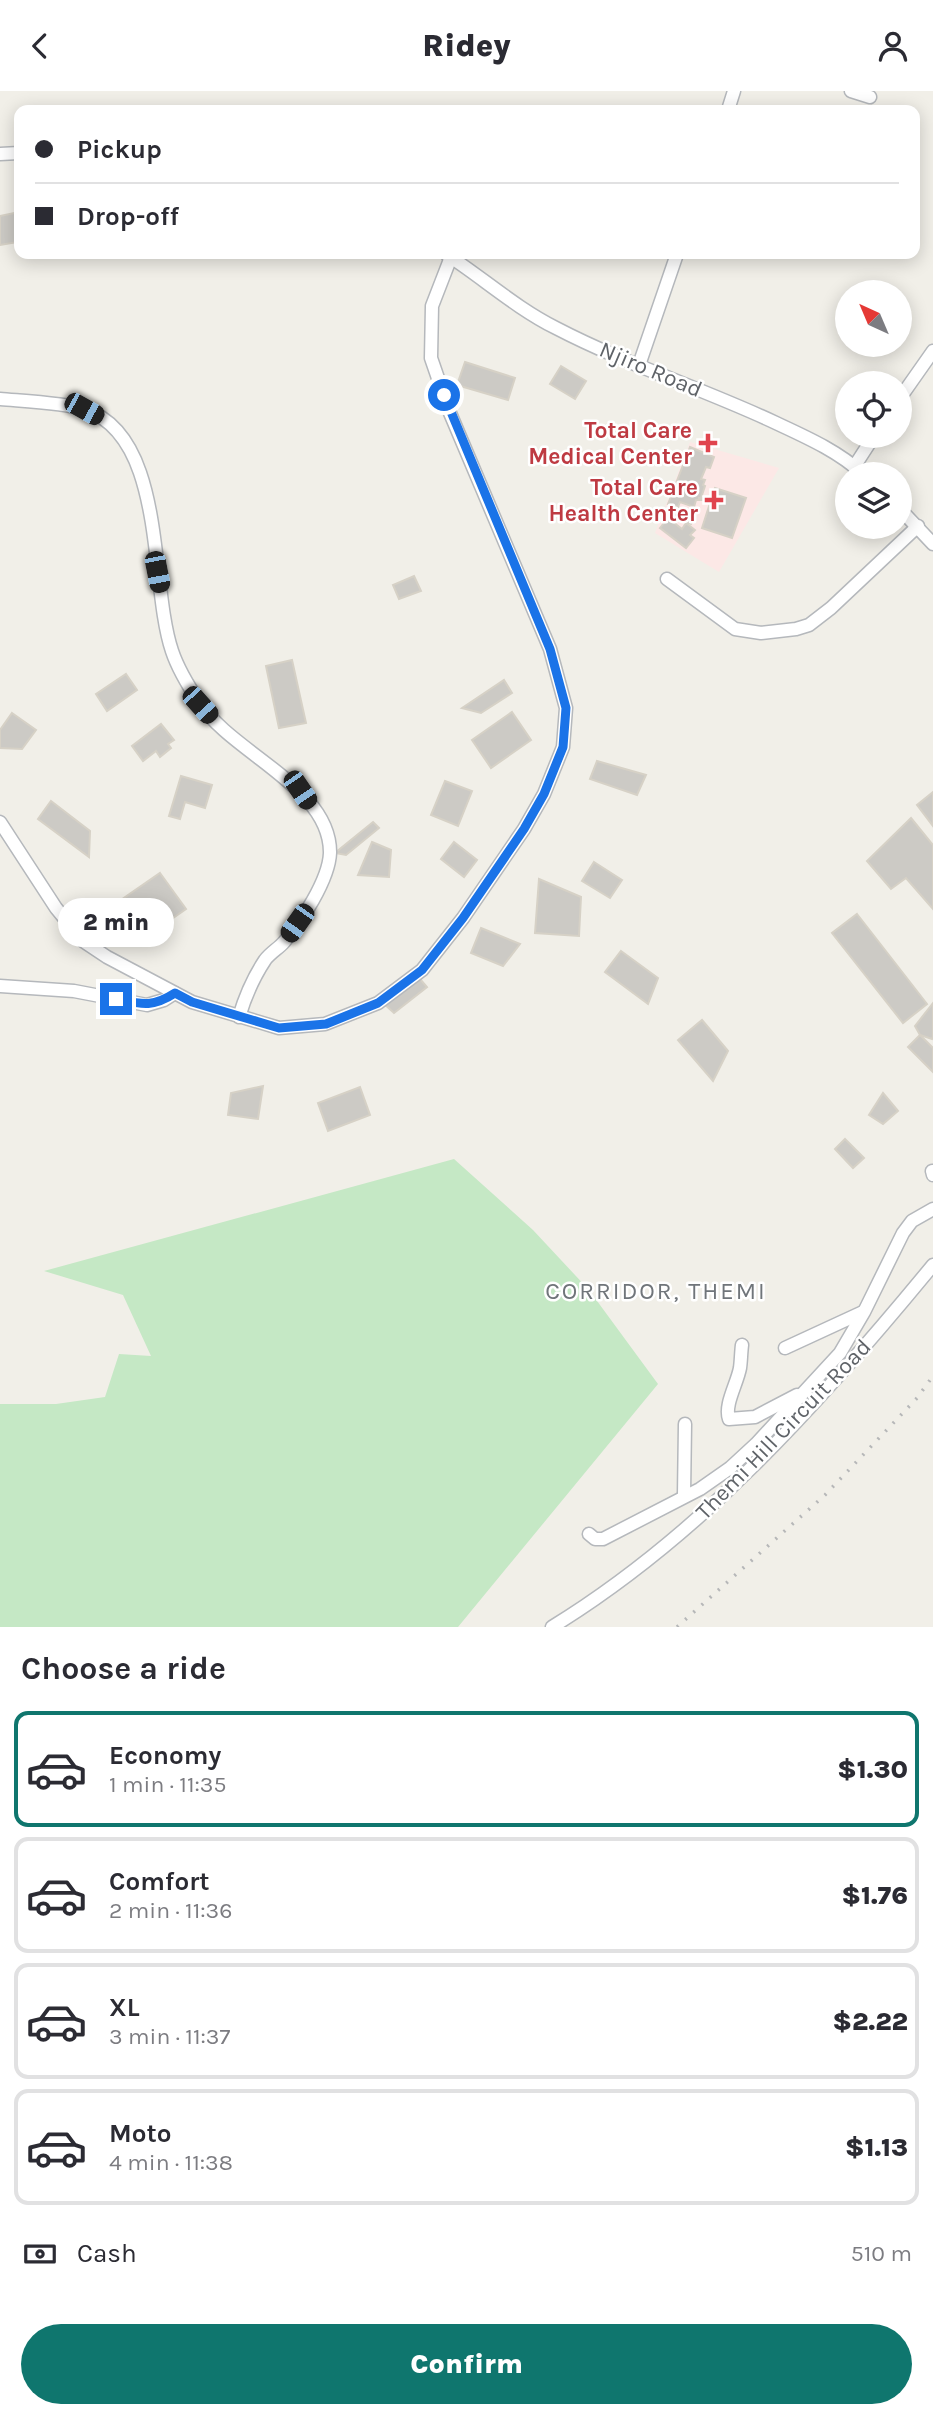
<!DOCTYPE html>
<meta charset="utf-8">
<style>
body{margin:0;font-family:Karla,sans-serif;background:#f2f2f3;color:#2b2b33;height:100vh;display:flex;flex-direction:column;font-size:26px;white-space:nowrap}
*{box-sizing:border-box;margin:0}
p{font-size:23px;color:#7c7c81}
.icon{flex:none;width:38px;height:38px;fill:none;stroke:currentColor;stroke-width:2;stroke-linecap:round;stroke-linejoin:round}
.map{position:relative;height:1536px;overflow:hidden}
.sheet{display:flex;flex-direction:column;background:#fff;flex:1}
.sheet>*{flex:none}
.banner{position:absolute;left:14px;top:14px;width:906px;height:154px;border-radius:14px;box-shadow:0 4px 18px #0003;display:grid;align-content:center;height:154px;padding:0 21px;background:#fff}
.needle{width:46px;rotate:316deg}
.buttons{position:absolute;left:835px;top:189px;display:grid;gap:14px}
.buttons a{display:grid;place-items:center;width:77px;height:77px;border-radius:50%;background:#fff;box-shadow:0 4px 18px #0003;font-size:35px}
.end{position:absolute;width:32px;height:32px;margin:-16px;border:9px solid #1a73e8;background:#fff;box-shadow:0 0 0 4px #fff}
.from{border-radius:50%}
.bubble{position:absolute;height:49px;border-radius:24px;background:#fff;box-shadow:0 4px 18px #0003;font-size:23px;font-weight:800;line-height:49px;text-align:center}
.car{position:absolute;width:21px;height:42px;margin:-21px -10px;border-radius:9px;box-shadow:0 0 5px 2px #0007;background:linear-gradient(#222 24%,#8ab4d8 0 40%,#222 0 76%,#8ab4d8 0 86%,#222 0)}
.banner b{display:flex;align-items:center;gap:24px;height:66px;font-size:26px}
.banner b+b{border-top:2px solid #e1e1e2}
.banner i{width:18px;height:18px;background:#2b2b33}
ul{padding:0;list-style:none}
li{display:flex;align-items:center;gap:21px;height:116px;margin:0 14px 10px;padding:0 7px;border:4px solid #e1e1e2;border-radius:14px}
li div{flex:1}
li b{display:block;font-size:26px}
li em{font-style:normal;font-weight:800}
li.on{border-color:#0f766e}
li>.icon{width:63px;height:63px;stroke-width:1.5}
h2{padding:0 21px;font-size:32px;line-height:84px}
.pay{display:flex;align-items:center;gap:18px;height:77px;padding:0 21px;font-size:26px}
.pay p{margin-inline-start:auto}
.primary-button{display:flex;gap:14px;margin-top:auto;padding:14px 21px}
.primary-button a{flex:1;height:80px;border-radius:42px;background:#0f766e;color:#fff;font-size:28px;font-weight:800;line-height:80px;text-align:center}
header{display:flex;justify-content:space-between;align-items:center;height:91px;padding:0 21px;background:#fff;font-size:32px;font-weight:800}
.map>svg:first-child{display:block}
.medical{fill:#fce8e6}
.green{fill:#c5e8c5}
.building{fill:#cccac5;stroke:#d6d1c6;stroke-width:2}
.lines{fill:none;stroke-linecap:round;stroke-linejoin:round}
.minor-casing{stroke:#b5b8bc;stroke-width:15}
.minor{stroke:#fff;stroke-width:12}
.rail{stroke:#b6b7b8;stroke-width:3.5;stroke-dasharray:2 9;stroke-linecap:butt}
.route{stroke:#1a73e8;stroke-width:9}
.health-dot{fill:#e0444e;stroke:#fff;stroke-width:2.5}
.labels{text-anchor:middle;stroke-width:5;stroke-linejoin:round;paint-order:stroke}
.street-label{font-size:23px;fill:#5f6368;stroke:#fff}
.health-label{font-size:23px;font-weight:bold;fill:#be3a42;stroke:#fff;text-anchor:end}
.neighbourhood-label{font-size:24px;letter-spacing:2px;fill:#70757a;stroke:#fff}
</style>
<header><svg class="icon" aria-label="back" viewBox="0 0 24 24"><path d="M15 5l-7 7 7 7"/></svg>Ridey<svg class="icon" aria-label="person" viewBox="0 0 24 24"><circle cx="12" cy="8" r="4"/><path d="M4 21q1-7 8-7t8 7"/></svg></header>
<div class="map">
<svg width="933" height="1536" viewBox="0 0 933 1536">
<rect width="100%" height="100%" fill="#f1efe8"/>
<polygon class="medical" points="690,351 779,377 719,481 655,442"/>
<polygon class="green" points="454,1068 533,1139 589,1199 658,1293 458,1536 0,1536 0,1313 56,1313 105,1306 119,1263 151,1265 123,1204 44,1180"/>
<g class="building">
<polygon points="19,121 18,151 0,154 0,125"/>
<polygon points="465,271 515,287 508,309 457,294"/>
<polygon points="561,275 586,290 575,308 550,293"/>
<polygon points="690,356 714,366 710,377 706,376 701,388 705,389 703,394 705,395 701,407 698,407 712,407 715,397 746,407 732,447 702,437 711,409 696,409 694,416 680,411 678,416 668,413"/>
<polygon points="677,416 695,423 691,433 673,426"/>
<polygon points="668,427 682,438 686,432 695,439 690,444 694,447 686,457 660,437"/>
<polygon points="414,485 421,500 399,508 393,494"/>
<polygon points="292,569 306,632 279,637 266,575"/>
<polygon points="126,583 137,599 107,620 96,603"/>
<polygon points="504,589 512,602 481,622 462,617"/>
<polygon points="512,621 531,649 491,677 472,649"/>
<polygon points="12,622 36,639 22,658 0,657 0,639"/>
<polygon points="161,633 174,649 168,653 171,657 160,666 156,660 143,670 132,655"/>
<polygon points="597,670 646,684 637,704 590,688"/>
<polygon points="181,685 212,694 205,717 185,711 180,728 169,725"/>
<polygon points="445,690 472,700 458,735 431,724"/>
<polygon points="933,701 933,735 917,714"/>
<polygon points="51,710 90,740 89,766 38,728"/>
<polygon points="911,727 933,754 933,818 906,787 891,798 867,770"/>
<polygon points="373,731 379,737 346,764 335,762"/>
<polygon points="372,751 391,759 389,786 358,784"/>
<polygon points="454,751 477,769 464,786 441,768"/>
<polygon points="594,771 622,789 610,807 582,790"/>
<polygon points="160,782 186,818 166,832 127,824 118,811"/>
<polygon points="539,788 581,806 579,845 535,842"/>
<polygon points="857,823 927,913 903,932 832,842"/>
<polygon points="481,837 520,853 503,875 471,862"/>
<polygon points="621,860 658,887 648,913 605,881"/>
<polygon points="420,888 427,896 394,922 383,912"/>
<polygon points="933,912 933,946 932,948 920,944 915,935"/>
<polygon points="702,929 728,960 713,990 678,949"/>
<polygon points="920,944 933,957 933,981 908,956"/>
<polygon points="263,995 258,1028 228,1024 231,1002"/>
<polygon points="360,996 370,1024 328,1040 318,1012"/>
<polygon points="883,1002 898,1020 883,1033 869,1024"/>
<polygon points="845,1048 864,1067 853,1077 835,1058"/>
</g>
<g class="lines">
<defs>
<g id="minor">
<polyline points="851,0 870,6"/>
<polyline points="728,19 734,0"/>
<polyline points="0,63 19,62"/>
<path d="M446,163C483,187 516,217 556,237C627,274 704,298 776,332C806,346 838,360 863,383"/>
<polyline points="639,274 677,163"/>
<polyline points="900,307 933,260"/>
<path d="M0,308C22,310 64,312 84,318C167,345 149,492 172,560C178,578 189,596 199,611C231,662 331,696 330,762C329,789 301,831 284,851C279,857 270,862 265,869C253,887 245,906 239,926"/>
<polyline points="854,376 874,345"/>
<polyline points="900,418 933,453"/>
<polyline points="667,488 735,538 761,542 796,538 809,534 831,517 918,435"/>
<polyline points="0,731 56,817 83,850 107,866 192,911 279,937 325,933 378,912 422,879 463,827 524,738 544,703 563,656 566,617 550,558 450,322 431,267 432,215 451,166"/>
<polyline points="0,895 74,900 147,914 164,909 175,902"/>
<polyline points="932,1080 933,1084"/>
<path d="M742,1254C741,1262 741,1270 740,1277C737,1293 724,1314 729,1328L755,1326L797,1304"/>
<polyline points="785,1257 863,1221"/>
<polyline points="684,1404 685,1333"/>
<polyline points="589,1443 595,1448 603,1448 700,1398 730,1377 756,1353 840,1262 864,1221 903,1142 912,1130 933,1118"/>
<path d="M552,1536C702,1444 822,1309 933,1174"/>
</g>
</defs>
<use href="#minor" class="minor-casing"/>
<use href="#minor" class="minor"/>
<polyline class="rail" points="677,1536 825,1404 917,1307 933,1285"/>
</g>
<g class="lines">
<path class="route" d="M116,908C141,913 152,917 175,902L192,911L279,937L326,933L378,912L422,879L463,827L524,738L544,703L563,656L566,617L550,558L444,304"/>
</g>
<g class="health-dot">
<path d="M704.5 341.5h7v7h7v7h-7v7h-7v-7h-7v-7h7z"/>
<path d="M710.5 398.5h7v7h7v7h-7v7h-7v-7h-7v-7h7z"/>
</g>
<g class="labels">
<g class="street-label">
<text transform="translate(651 278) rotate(23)" y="8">Njiro Road</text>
<text transform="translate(783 1338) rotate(-46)" y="8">Themi Hill Circuit Road</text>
</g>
<g class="health-label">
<text x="692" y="347">Total Care<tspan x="692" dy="26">Medical Center</tspan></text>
<text x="698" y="404">Total Care<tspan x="698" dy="26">Health Center</tspan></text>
</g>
<g class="neighbourhood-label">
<text x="656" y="1208">CORRIDOR, THEMI</text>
</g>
</g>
</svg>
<div class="buttons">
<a><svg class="needle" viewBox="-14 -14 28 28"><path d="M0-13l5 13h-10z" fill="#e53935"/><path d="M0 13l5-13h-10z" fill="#7c7c81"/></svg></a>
<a><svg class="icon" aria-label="locate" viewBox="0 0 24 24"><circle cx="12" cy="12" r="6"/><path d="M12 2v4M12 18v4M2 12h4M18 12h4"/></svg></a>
<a><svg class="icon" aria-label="layers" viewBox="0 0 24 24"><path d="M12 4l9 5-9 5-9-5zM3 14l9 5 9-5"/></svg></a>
</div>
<i class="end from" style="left:444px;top:304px"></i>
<i class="end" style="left:116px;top:908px"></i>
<div class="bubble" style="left:58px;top:807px;width:116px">2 min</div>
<i class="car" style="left:84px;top:318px;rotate:119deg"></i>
<i class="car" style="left:157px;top:481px;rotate:169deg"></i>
<i class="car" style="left:200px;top:614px;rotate:138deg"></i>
<i class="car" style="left:300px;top:699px;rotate:146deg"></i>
<i class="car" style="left:297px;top:832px;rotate:215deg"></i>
<div class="banner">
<b><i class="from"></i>Pickup</b>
<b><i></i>Drop-off</b>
</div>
</div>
<section class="sheet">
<h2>Choose a ride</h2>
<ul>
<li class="on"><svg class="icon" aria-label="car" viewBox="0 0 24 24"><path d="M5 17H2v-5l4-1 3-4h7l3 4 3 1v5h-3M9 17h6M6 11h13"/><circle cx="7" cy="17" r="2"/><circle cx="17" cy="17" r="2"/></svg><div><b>Economy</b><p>1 min · 11:35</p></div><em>$1.30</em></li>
<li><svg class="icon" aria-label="car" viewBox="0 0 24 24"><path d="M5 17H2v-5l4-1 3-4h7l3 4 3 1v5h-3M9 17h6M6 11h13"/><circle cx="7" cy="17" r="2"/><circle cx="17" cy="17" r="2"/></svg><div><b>Comfort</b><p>2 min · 11:36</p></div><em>$1.76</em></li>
<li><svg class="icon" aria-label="car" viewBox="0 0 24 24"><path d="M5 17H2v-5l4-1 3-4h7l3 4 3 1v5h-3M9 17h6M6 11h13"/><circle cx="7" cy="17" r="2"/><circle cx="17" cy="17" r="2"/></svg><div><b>XL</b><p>3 min · 11:37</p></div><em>$2.22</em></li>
<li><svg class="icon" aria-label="car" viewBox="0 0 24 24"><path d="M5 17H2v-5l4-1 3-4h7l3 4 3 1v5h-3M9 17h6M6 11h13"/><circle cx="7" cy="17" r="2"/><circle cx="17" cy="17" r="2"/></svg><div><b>Moto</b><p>4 min · 11:38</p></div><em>$1.13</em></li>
</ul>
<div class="pay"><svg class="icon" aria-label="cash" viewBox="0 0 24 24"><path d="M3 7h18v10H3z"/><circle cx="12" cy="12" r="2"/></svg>Cash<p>510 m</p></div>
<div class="primary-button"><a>Confirm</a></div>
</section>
